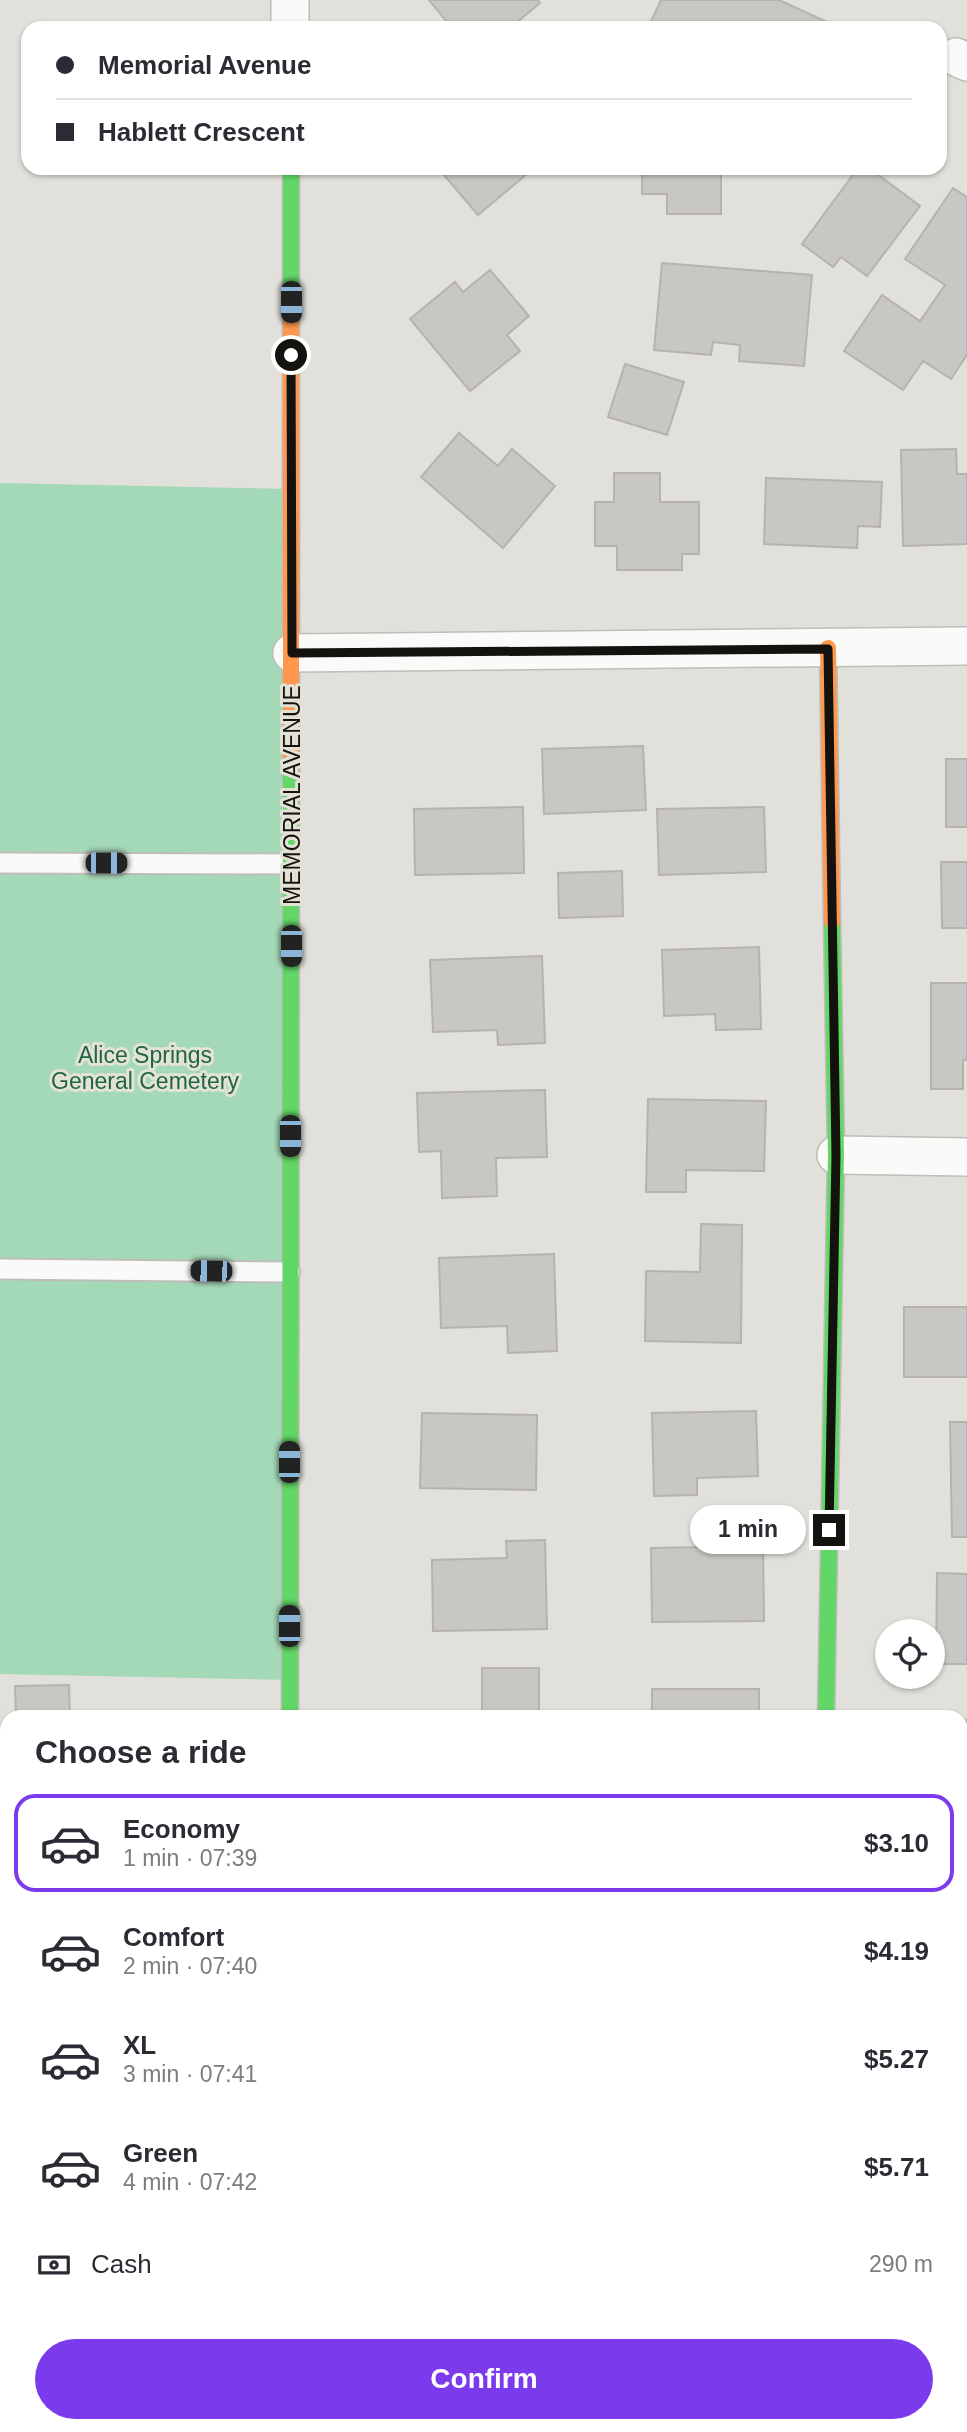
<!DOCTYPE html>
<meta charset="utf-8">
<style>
body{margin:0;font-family:Helvetica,sans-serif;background:#f7f7f7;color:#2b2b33;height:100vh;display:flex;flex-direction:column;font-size:26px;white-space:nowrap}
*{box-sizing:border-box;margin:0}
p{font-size:23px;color:#7c7c81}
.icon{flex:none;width:38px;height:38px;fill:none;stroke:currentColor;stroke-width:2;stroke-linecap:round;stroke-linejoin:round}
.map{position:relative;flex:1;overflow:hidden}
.details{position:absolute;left:0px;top:1710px;width:968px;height:723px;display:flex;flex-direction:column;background:#fff;border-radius:21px 21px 0 0;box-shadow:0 2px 5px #0004}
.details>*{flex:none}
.guide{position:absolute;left:21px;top:21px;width:926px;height:154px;border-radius:21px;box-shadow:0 2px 5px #0004;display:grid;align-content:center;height:154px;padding:0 35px;background:#fff}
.fabs{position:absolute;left:875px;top:1619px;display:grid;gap:14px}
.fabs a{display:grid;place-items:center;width:70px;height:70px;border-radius:50%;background:#fff;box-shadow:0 2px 5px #0004;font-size:35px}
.end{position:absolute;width:32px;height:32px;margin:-16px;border:9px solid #13120e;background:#fff;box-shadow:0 0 0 4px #fff}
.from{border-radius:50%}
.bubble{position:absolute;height:49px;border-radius:24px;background:#fff;box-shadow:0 2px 5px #0004;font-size:23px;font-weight:700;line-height:49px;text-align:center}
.car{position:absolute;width:21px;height:42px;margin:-21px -10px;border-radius:9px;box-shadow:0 0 5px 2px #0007;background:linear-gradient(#222 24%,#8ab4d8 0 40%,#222 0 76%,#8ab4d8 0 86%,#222 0)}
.guide b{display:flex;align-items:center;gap:24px;height:66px;font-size:26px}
.guide b+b{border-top:2px solid #e1e1e2}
.guide i{width:18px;height:18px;background:#2b2b33}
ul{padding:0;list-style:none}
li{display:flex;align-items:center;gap:21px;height:98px;margin:0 14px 10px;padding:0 21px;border:4px solid transparent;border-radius:21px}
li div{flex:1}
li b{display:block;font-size:26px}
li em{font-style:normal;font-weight:700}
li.current{border-color:#7c3aed}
li>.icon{width:63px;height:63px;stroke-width:1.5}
h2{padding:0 35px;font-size:32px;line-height:84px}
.pay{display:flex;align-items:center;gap:18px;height:77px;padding:0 35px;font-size:26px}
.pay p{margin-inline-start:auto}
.action{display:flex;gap:14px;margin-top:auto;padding:14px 35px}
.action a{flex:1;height:80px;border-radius:42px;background:#7c3aed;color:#fff;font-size:28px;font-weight:700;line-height:80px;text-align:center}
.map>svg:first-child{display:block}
.green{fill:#a4d9b7}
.building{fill:#c9c7c4;stroke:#b5b2b0;stroke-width:2}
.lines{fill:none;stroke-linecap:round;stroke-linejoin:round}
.lane-casing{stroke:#bfbdb9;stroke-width:23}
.street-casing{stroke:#bfbdb9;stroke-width:40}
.fast-casing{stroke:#bfbdb9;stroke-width:19}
.slow-casing{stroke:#bfbdb9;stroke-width:19}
.lane{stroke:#fafaf9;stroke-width:19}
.street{stroke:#fafaf9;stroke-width:37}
.fast{stroke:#63d668;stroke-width:16}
.slow{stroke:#ff974d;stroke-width:16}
.route{stroke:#13120e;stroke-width:9}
.labels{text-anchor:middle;stroke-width:6;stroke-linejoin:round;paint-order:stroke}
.street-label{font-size:23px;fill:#13120e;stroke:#e4e2d7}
.park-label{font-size:23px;fill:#1f6741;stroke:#e4e2d7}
</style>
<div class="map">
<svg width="967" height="2432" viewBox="0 0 967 2432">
<rect width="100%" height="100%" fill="#e1e0da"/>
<g class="green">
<polygon points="0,483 291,489 289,1680 0,1674"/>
<rect x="961" y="1719" width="6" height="313"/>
</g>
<g class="building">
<polygon points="429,0 538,0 540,3 510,28 452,28"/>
<polygon points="661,0 779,0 840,28 648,28"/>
<polygon points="438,168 534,168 478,215"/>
<polygon points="642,168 721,168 721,214 667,214 667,194 642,194"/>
<polygon points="858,168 869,168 920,206 867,276 841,257 833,267 802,244"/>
<polygon points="953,188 967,197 967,355 951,379 923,361 903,390 844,351 882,295 920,321 945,285 905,259"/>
<polygon points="662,263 812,275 804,366 739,361 740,345 713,342 711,355 654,350"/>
<polygon points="490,270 529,316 507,335 520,351 470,391 410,319 455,282 463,292"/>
<polygon points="625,364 684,382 667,435 608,417"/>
<polygon points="459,433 498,466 512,449 555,486 503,548 421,477"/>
<polygon points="956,449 957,474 967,474 967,544 903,546 901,450"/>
<polygon points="614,473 660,473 660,502 699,502 699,554 682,554 682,570 617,570 617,546 595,546 595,502 614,502"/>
<polygon points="766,478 882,482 880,527 858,526 857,548 764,544"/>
<polygon points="643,746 646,810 544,814 542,749"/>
<rect x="946" y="759" width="21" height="68"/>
<polygon points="523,807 524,873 415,875 414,809"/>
<polygon points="764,807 766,872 659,875 657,809"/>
<polygon points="941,862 967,862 967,928 942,928"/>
<polygon points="622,871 623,916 559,918 558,873"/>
<polygon points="759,947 761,1029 716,1030 715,1014 664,1016 662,950"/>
<polygon points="542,956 545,1043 498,1045 497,1030 433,1032 430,960"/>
<polygon points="931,983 967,983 967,1060 963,1060 963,1089 931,1089"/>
<polygon points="545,1090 547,1157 496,1158 497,1196 442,1198 441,1151 419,1152 417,1093"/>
<polygon points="648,1099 766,1101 764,1171 686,1170 686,1192 646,1192"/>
<polygon points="701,1224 742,1225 741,1343 645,1341 646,1271 700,1272"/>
<polygon points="554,1254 557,1351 508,1353 507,1326 441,1328 439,1258"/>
<rect x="904" y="1307" width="63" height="70"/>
<polygon points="756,1411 758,1476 697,1478 697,1495 654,1496 652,1413"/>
<polygon points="422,1413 537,1415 536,1490 420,1488"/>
<polygon points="950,1422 967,1422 967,1537 952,1537"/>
<polygon points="545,1540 547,1629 433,1631 432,1560 507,1558 506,1541"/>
<polygon points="763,1546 764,1621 652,1622 651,1548"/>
<polygon points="937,1573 967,1574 967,1664 936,1664"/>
<polygon points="482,1668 539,1668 539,1717 408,1717 408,1711 482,1711"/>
<polygon points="69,1685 70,1717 16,1717 15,1686"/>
<rect x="652" y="1689" width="107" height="28"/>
<rect x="0" y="1743" width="7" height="47"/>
<rect x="0" y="1806" width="7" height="48"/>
<rect x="0" y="2035" width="7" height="70"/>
<rect x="961" y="2039" width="6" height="112"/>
<polygon points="0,2153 7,2153 7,2207 0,2208"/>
<rect x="961" y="2213" width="6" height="65"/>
<polygon points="961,2317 967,2317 967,2432 950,2432 950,2426 961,2426"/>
<rect x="61" y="2426" width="113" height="6"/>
</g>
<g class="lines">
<defs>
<g id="lane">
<polyline points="0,863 291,864"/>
<polyline points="0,1269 290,1272"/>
</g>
<g id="street">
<polyline points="290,0 290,28"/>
<polyline points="956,57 967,62"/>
<polyline points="292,653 967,646"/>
<polyline points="836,1155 967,1157"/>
<polyline points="0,1931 7,1931"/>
<polyline points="299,2432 299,2426"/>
<polyline points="836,2432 836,2426"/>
</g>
<g id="fast">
<polyline points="291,302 291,168"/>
<polyline points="290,1717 291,769"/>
<polyline points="826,1717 836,1155 832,921"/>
</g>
<g id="slow">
<polyline points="828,648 832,921"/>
<polyline points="291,769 291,302"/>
</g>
</defs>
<use href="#lane" class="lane-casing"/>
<use href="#street" class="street-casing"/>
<use href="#fast" class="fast-casing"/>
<use href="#slow" class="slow-casing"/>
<use href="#lane" class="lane"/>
<use href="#street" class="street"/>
<use href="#fast" class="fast"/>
<use href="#slow" class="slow"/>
</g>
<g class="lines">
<polyline class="route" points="291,355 292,653 828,649 836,1155 829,1530"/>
</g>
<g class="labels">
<g class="street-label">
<text transform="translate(292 795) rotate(-90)" y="8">MEMORIAL AVENUE</text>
</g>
<g class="park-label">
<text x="145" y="1063">Alice Springs<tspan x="145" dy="26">General Cemetery</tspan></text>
</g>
</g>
</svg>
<div class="fabs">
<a><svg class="icon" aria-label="locate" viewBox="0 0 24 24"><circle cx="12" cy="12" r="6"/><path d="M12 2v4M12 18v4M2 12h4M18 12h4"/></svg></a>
</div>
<i class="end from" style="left:291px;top:355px"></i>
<i class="end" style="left:829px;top:1530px"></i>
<div class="bubble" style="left:690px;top:1505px;width:116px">1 min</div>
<i class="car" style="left:291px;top:302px;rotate:180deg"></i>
<i class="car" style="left:106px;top:863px;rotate:90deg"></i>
<i class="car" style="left:291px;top:946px;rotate:180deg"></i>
<i class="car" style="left:290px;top:1136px;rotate:180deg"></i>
<i class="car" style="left:211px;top:1271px;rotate:271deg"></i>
<i class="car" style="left:289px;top:1462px;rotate:0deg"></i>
<i class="car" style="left:289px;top:1626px;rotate:0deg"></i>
<div class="guide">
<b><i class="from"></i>Memorial Avenue</b>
<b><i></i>Hablett Crescent</b>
</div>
<section class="details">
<h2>Choose a ride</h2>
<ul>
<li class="current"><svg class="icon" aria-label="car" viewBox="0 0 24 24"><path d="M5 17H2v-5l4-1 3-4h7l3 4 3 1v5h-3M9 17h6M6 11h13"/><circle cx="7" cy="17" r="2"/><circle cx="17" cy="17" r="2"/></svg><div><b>Economy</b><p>1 min · 07:39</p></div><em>$3.10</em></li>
<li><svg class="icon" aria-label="car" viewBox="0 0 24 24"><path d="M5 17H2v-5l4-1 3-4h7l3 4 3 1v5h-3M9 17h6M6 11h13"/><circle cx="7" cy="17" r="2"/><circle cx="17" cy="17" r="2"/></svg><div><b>Comfort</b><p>2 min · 07:40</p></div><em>$4.19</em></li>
<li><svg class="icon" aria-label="car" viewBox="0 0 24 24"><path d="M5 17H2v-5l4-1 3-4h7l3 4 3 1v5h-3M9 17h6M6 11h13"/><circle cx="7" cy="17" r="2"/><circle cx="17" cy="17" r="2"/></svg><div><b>XL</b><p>3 min · 07:41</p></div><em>$5.27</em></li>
<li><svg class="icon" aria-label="car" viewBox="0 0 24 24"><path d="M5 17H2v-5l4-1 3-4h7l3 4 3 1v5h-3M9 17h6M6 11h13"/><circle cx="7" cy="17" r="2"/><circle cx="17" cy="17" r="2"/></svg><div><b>Green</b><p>4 min · 07:42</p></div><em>$5.71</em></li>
</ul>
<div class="pay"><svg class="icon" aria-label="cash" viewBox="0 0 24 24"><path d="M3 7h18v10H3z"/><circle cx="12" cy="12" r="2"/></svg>Cash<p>290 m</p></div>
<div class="action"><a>Confirm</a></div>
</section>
</div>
